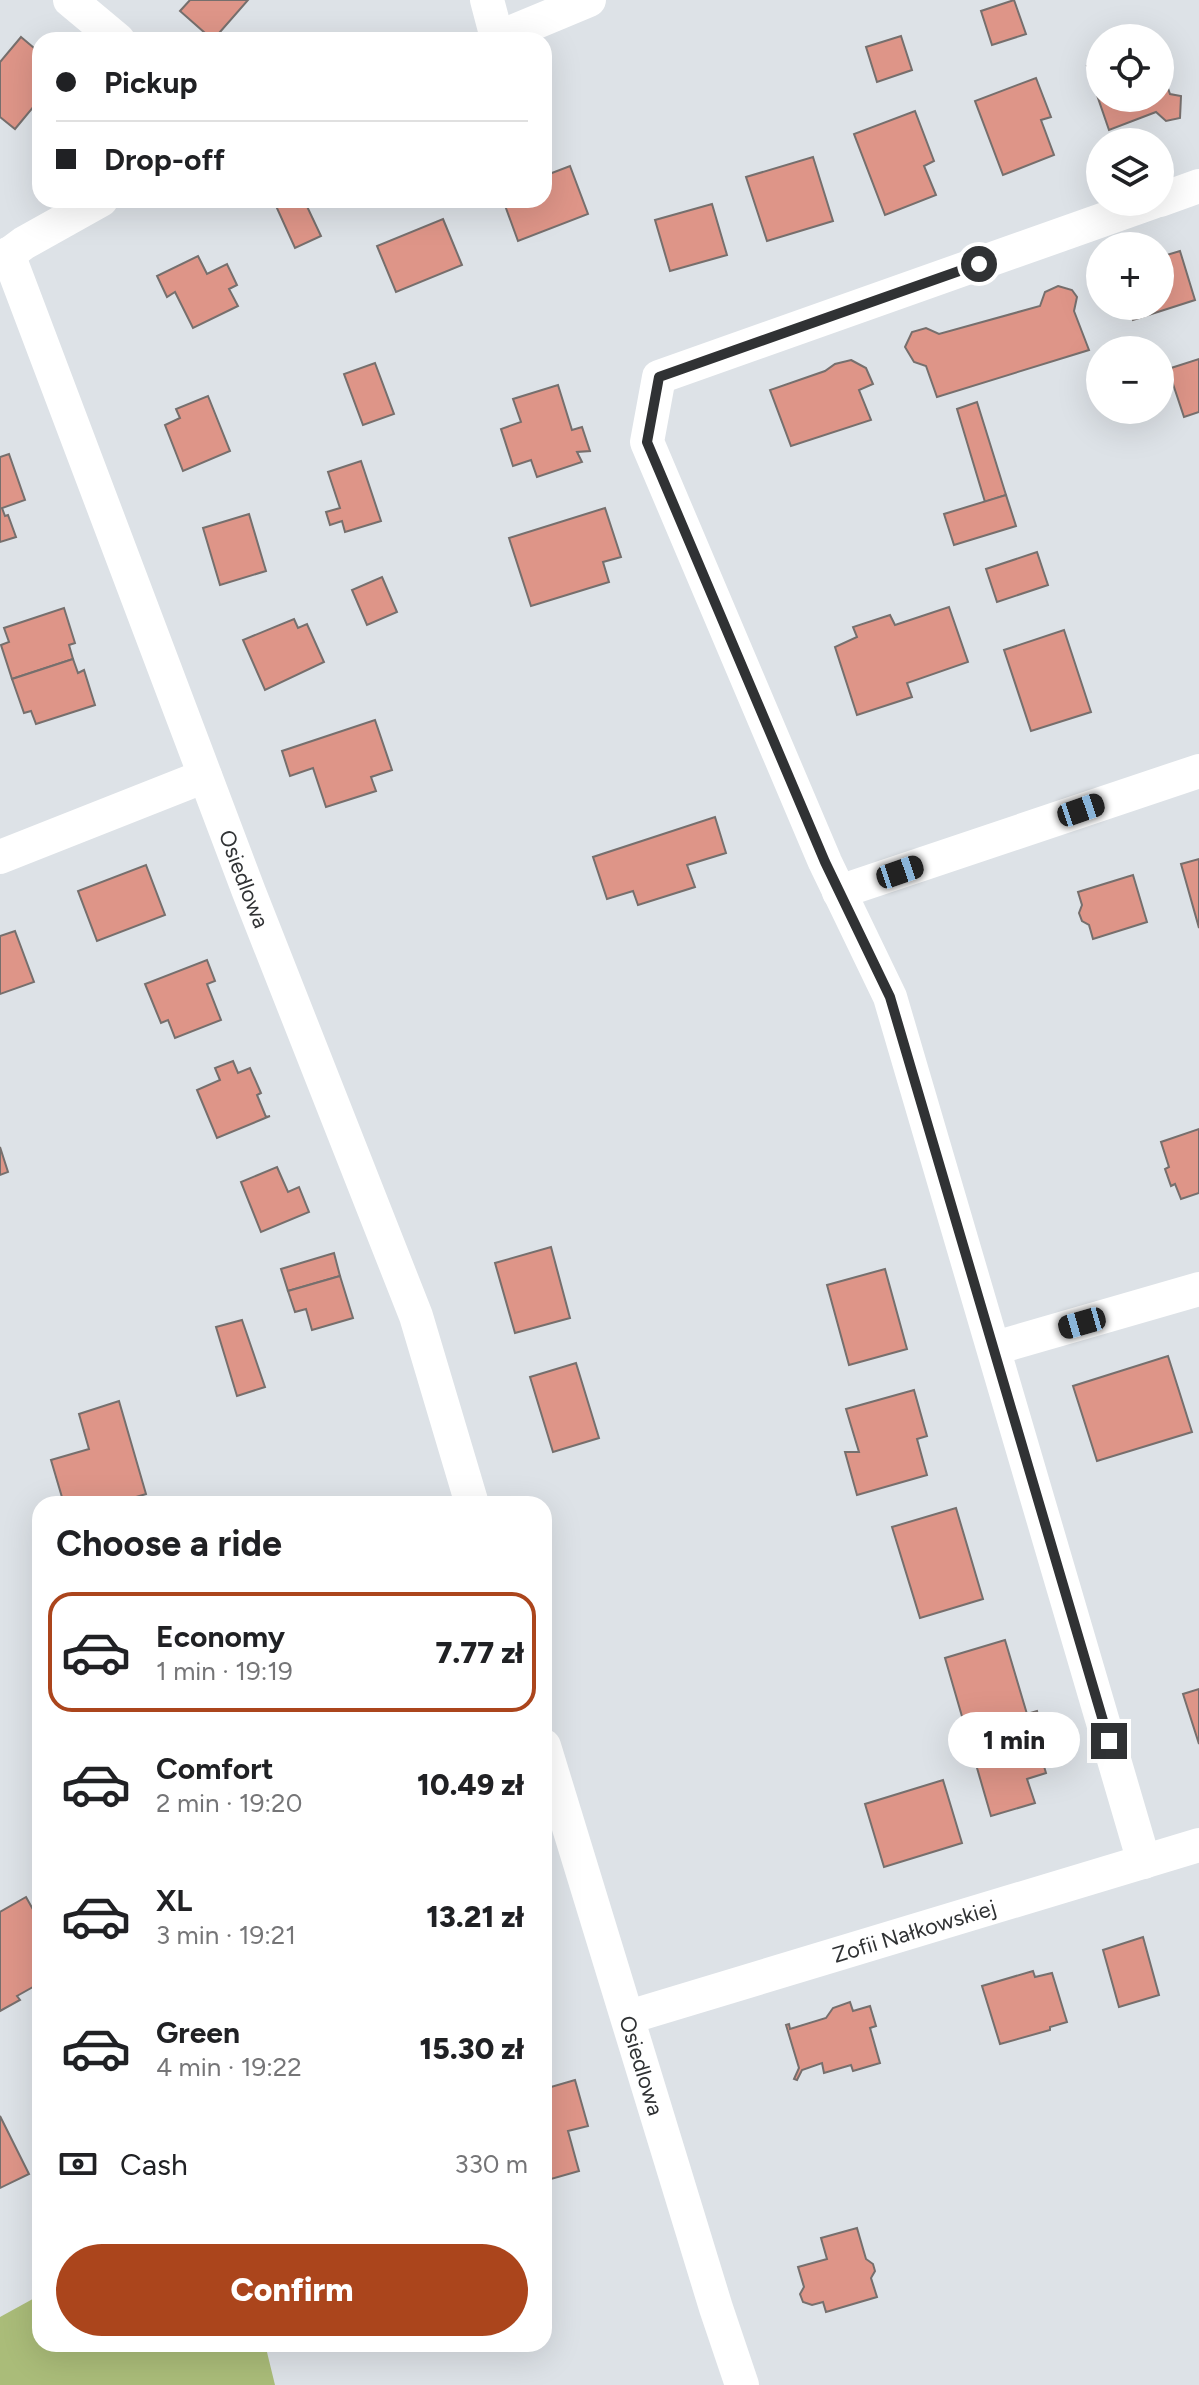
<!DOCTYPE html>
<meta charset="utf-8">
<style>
body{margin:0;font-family:Figtree,sans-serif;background:#f6f6f6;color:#202124;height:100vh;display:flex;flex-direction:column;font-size:30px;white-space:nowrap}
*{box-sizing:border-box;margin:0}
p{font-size:26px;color:#757577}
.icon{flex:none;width:44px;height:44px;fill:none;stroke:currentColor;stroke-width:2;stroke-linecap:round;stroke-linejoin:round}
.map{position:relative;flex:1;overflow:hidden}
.side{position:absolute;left:32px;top:1496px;width:520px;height:856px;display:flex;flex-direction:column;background:#fff;border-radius:24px;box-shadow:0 8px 32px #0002}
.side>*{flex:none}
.banner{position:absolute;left:32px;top:32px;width:520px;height:176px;border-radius:24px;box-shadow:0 8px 32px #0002;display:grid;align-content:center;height:176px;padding:0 24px;background:#fff}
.tools{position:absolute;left:1086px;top:24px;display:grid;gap:16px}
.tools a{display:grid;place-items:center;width:88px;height:88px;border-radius:50%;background:#fff;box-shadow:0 8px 32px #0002;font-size:40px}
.end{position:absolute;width:36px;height:36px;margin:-18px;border:10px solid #303234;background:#fff;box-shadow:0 0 0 4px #fff}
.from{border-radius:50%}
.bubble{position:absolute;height:56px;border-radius:28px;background:#fff;box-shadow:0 8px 32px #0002;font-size:26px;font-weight:800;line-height:56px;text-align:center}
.car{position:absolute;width:24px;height:48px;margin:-24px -12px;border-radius:10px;box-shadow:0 0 6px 2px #0007;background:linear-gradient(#222 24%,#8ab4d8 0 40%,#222 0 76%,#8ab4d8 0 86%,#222 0)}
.banner b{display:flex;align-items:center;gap:28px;height:76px;font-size:30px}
.banner b+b{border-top:2px solid #e0e0e0}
.banner i{width:20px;height:20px;background:#202124}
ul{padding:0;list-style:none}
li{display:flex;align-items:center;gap:24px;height:120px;margin:0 16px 12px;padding:0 8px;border:4px solid transparent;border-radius:24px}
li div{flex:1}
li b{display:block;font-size:30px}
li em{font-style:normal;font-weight:800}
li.on{border-color:#ab451c}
li>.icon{width:72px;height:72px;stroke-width:1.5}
h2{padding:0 24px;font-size:36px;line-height:96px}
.pay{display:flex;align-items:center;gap:20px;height:88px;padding:0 24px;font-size:30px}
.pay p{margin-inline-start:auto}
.cta{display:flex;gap:16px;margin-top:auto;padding:16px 24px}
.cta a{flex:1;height:92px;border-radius:48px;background:#ab451c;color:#fff;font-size:32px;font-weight:800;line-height:92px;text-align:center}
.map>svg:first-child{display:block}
.forest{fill:#aabc79}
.building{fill:#de9588;stroke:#766f6d;stroke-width:2}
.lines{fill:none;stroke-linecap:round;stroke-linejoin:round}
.street{stroke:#fff;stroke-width:34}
.route{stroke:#303234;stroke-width:10}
.labels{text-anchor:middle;stroke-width:7;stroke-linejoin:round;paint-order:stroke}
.street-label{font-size:22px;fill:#303234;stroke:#eaeff4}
</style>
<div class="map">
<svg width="1199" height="2385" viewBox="0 0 1199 2385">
<rect width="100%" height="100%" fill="#dde2e7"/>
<polygon class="forest" points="40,2295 40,2344 265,2344 275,2385 0,2385 0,2317"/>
<g class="building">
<polygon points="190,0 248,0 213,40 180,11"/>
<polygon points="1014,0 1026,34 992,45 981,11"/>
<polygon points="901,36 912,70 877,82 866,47"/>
<polygon points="21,37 40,53 36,60 40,64 40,99 15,129 0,117 0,62"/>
<polygon points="1100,61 1100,98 1160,98 1160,65 1170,94 1181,96 1180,118 1166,121 1156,112 1109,130 1087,66"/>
<polygon points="1036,78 1051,117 1041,120 1054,155 1003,175 975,101"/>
<polygon points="915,111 934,161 924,166 936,195 885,215 854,134"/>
<polygon points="813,157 833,221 767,241 746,177"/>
<polygon points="570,166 588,214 518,241 503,200 544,200 544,176"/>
<polygon points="288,200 304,200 321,236 295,248 276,206"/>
<polygon points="712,204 727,255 670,271 655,220"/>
<polygon points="443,219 462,265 396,292 377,246"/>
<polygon points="1180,251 1195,300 1133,320 1129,306 1160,306 1160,257"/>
<polygon points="198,256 207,274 227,264 237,285 229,289 238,306 193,328 175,292 167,297 157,276"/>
<polygon points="1058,286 1072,290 1077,297 1074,311 1089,350 937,397 926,366 914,362 905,347 912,332 926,328 939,334 1040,306 1045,292"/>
<polygon points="1199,359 1199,412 1184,417 1168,369"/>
<polygon points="851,360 866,368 873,384 859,390 871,420 791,446 770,390 825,371 835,364"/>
<polygon points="375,363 394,414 363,425 344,374"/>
<polygon points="558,385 572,430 582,427 590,451 577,452 582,462 537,477 531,460 513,466 501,429 521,422 513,399"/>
<polygon points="208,396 230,451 183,471 165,425 180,418 176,409"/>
<polygon points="977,402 1006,495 985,502 957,409"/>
<polygon points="9,454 25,500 2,508 5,516 8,515 16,537 0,542 0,457"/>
<polygon points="361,461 381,521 345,532 342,521 330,525 326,512 340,508 328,472"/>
<polygon points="1006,495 1016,526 954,545 944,514"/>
<polygon points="605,508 621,557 603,562 609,582 531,606 509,538"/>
<polygon points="249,514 266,571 220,585 203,528"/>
<polygon points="1037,552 1048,585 997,602 986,569"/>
<polygon points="382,577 397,612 367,625 352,590"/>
<polygon points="949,607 968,662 907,683 912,697 857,715 835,647 857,637 853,627 890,615 895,625"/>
<polygon points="64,608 75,643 69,645 73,659 12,679 1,645 9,642 4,628"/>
<polygon points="294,619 298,628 307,624 324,662 265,690 243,640"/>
<polygon points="1064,630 1091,712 1031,731 1004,650"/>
<polygon points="73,659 78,673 84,670 95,705 36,724 31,711 24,713 12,679"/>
<polygon points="375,720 392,770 371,777 376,791 326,807 313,768 290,776 282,751"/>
<polygon points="715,817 726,853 687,865 695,887 638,905 633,891 607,899 593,857"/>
<polygon points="1199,859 1199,928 1181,864"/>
<polygon points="146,865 165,915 97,941 78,891"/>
<polygon points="1133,875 1147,922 1093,939 1089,925 1082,921 1079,913 1082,905 1078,892"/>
<polygon points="15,931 34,982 0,994 0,936"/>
<polygon points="207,960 215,981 207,984 221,1020 175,1038 168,1020 161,1023 145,984"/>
<polygon points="233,1061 238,1073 250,1068 261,1093 257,1095 266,1117 270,1116 217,1138 197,1090 220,1080 215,1068"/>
<polygon points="1199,1129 1199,1193 1181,1199 1175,1184 1171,1186 1165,1169 1169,1167 1161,1142"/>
<polygon points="0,1147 8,1172 0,1175"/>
<polygon points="277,1167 288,1192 299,1187 309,1212 261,1232 241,1182"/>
<polygon points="551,1247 570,1318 515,1333 495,1263"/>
<polygon points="334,1253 340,1276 288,1291 281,1269"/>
<polygon points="885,1269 907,1349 849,1365 827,1285"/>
<polygon points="340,1276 353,1318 312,1330 306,1309 295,1312 288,1291"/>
<polygon points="242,1320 265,1387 237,1396 216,1327"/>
<polygon points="1168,1356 1192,1432 1097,1461 1073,1386"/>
<polygon points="576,1363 599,1438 553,1452 530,1377"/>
<polygon points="914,1390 927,1436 917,1439 927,1475 857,1495 845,1452 859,1452 846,1409"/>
<polygon points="119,1401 146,1494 113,1504 64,1504 51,1460 89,1449 79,1414"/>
<polygon points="956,1508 983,1599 920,1618 892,1527"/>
<polygon points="1005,1640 1027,1714 1037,1711 1043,1734 1036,1739 1046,1773 1027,1779 1035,1803 991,1816 945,1658"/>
<polygon points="1199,1689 1199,1744 1183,1694"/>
<polygon points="943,1780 962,1843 884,1867 865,1804"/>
<polygon points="26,1897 40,1922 40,1983 17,1996 20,2000 0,2011 0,1912"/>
<polygon points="1143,1937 1159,1995 1119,2007 1103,1950"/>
<polygon points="1033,1971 1035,1977 1052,1973 1067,2022 1050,2027 1050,2030 1000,2044 982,1986"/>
<polygon points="850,2002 853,2011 870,2006 876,2026 870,2028 880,2063 853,2071 851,2065 824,2073 822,2063 802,2070 797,2080 794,2079 799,2068 786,2025 789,2024 790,2029 826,2018 833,2008"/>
<polygon points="575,2080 588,2126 568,2131 579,2171 544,2181 544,2089"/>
<polygon points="0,2116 29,2174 0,2188"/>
<polygon points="857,2228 866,2259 873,2264 875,2271 871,2278 877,2297 826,2312 823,2302 812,2305 803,2302 800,2294 804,2287 798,2267 827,2259 821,2238"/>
</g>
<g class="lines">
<g class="street">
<polyline points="70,0 118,40"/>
<polyline points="487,0 497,38"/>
<polyline points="493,40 589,0"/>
<polyline points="1160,200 1199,186"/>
<path id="s1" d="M8,254L249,892L416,1316L472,1504"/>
<polyline points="0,261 24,243 101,200"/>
<polyline points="0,857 205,776"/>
<polyline points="839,892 1199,771"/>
<polyline points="995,1348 1199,1289"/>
<path id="s2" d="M544,1746L716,2308L742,2385"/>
<polyline points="1144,1862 890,997 825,862 647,442 659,377 1153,202"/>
<path id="s3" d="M629,2017L1199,1845"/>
</g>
</g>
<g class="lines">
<polyline class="route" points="979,264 659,377 647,442 825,862 890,997 1109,1741"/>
</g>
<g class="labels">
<g class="street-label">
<text dy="8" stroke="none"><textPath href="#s1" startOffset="668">Osiedlowa</textPath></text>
<text dy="8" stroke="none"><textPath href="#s3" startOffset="298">Zofii Nałkowskiej</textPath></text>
<text dy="8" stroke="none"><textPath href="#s2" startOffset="334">Osiedlowa</textPath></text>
</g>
</g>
</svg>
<div class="tools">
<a><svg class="icon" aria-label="locate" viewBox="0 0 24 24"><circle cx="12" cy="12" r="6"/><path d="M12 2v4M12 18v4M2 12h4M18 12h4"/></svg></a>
<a><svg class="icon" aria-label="layers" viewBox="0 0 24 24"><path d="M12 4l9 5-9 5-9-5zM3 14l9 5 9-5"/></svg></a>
<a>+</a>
<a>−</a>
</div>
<i class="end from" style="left:979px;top:264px"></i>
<i class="end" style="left:1109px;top:1741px"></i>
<div class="bubble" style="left:948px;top:1712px;width:132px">1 min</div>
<i class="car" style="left:1081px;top:810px;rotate:71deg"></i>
<i class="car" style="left:900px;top:872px;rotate:71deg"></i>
<i class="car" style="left:1082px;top:1323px;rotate:254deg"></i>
<div class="banner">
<b><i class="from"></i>Pickup</b>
<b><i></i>Drop-off</b>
</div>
<section class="side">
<h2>Choose a ride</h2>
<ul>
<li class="on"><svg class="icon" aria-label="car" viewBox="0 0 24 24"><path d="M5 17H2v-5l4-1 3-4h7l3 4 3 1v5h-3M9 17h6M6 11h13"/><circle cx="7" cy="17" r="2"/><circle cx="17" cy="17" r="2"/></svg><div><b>Economy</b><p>1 min · 19:19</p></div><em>7.77 zł</em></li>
<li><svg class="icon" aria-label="car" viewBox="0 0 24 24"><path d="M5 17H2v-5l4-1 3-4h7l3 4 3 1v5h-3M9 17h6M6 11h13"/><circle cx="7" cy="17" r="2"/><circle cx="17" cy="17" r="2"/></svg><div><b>Comfort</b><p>2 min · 19:20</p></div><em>10.49 zł</em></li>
<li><svg class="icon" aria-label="car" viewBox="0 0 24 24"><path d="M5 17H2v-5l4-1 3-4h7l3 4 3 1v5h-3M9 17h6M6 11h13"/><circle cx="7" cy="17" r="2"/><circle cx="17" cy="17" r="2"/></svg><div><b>XL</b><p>3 min · 19:21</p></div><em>13.21 zł</em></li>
<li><svg class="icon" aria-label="car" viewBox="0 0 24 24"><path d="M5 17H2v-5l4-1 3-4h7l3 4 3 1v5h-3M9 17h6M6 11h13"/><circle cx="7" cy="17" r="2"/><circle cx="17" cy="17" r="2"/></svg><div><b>Green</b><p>4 min · 19:22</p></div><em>15.30 zł</em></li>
</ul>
<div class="pay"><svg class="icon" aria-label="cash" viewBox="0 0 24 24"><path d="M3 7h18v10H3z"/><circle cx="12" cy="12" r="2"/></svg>Cash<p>330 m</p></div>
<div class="cta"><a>Confirm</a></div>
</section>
</div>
